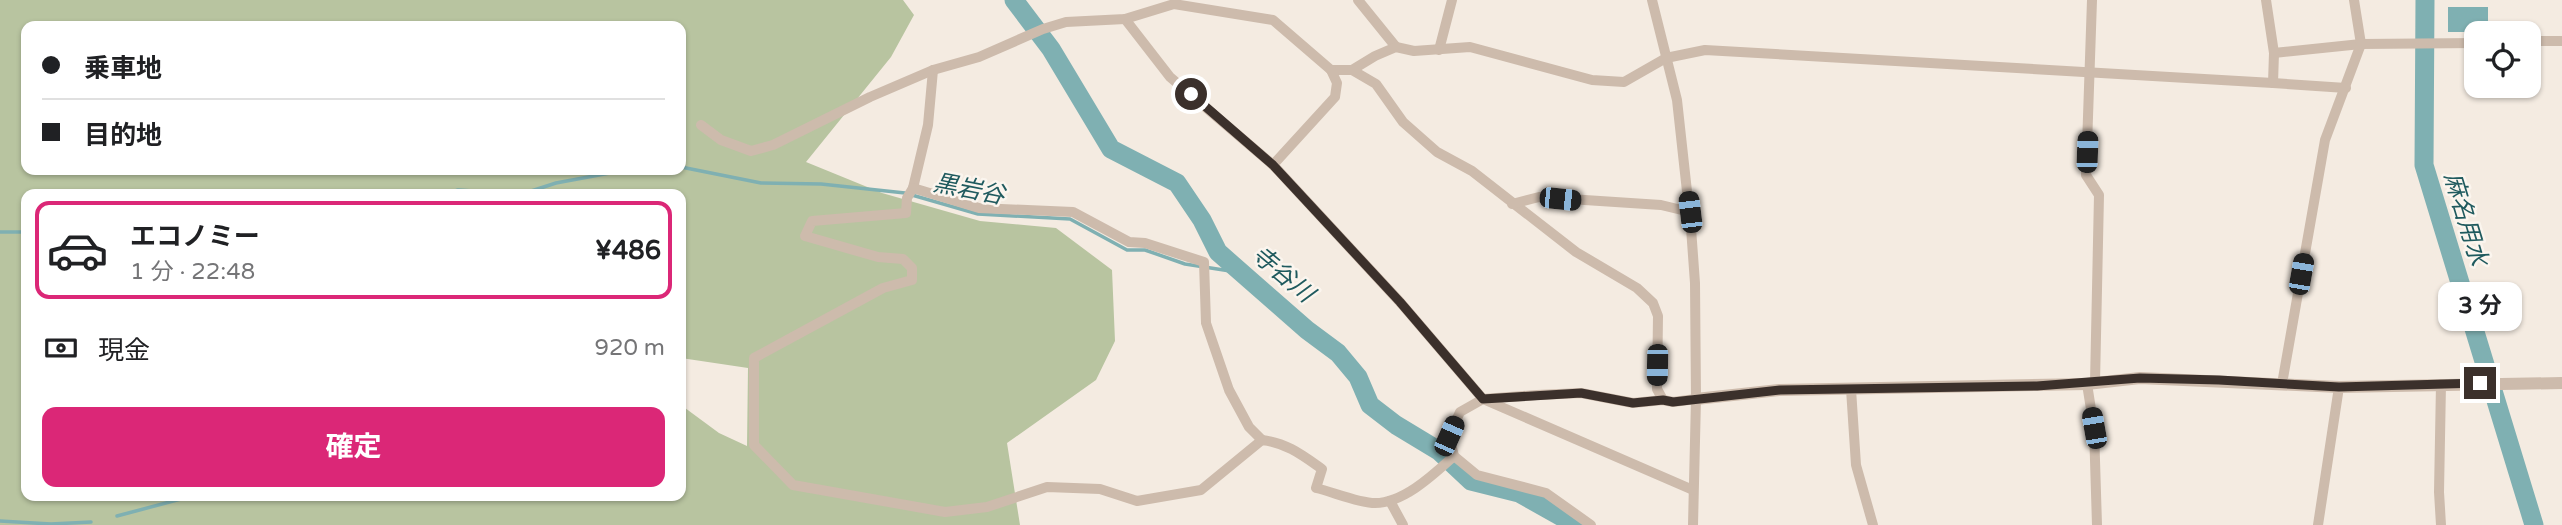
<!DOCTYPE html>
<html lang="ja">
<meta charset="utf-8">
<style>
body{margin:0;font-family:"Varela Round","Noto Sans JP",sans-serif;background:#f2f2f2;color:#202124;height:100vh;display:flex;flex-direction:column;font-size:26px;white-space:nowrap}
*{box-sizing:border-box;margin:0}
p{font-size:23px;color:#757577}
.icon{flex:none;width:38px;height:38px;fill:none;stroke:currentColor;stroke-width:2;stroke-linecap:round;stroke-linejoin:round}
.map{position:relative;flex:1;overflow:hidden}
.drawer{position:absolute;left:21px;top:189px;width:665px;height:312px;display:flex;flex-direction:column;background:#fff;border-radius:14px;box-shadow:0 2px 5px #0004}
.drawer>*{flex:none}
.hud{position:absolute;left:21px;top:21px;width:665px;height:154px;border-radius:14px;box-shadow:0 2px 5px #0004;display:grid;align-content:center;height:154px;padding:0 21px;background:#fff}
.tools{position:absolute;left:2464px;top:21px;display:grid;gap:14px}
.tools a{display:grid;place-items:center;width:77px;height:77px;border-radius:14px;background:#fff;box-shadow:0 2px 5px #0004;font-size:35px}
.end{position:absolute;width:32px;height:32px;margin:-16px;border:9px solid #3b302b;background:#fff;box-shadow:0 0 0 4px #fff}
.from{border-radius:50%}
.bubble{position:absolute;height:49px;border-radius:14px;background:#fff;box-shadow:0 2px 5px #0004;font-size:23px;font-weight:700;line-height:49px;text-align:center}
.car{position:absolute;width:21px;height:42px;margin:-21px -10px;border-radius:9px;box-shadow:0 0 5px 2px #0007;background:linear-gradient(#222 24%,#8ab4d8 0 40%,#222 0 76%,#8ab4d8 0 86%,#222 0)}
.hud b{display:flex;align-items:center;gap:24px;height:66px;font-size:26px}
.hud b+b{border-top:2px solid #e0e0e0}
.hud i{width:18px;height:18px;background:#202124}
ul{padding:12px 0 0;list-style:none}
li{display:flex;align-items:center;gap:21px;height:98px;margin:0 14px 10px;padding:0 7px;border:4px solid #e0e0e0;border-radius:14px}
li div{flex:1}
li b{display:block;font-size:26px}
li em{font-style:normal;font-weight:700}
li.selected{border-color:#db2777}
li>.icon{width:63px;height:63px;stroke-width:1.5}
.pay{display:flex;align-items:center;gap:18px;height:77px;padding:0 21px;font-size:26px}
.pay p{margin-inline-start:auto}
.action{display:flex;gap:14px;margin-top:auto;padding:14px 21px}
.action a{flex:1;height:80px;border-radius:14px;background:#db2777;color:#fff;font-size:28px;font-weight:700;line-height:80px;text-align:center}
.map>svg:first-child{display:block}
.green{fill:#b8c4a0;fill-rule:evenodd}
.water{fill:#7fb0b2}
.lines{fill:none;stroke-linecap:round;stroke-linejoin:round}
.stream{stroke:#7fb0b2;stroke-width:3.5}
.river{stroke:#7fb0b2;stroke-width:19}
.minor{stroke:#cdbbac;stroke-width:10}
.tertiary{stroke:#cdbbac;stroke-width:12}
.route{stroke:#3b302b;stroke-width:9}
.labels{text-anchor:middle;stroke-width:5;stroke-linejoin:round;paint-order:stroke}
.water-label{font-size:24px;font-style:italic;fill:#1f5a5e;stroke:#fbf5ee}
</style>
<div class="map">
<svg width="2562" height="525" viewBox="0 0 2562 525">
<rect width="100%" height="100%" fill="#f4ebe1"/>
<path class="green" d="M0,0H903L914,15L891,57L806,162L882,193L980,221L1056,228L1112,270L1115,341L1096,380L1007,443L1020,525H0ZM26,26H681V170H26ZM26,194H681V358L748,368L747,446L719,433L681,405V495H26Z"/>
<rect class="water" x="2448" y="7" width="40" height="25"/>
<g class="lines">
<g class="stream">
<polyline points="681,167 761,183 821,184 905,193 978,214 1070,219 1127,250 1145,250 1185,264 1243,273"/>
<polyline points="446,194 458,190 522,194 556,183 626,170"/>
<polyline points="0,232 26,232"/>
<polyline points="117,516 196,495"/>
<polyline points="0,521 51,524 91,522"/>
</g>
<g class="river">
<polyline points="1014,0 1051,49 1111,149 1177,183 1202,220 1218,252 1307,330 1338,353 1358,377 1370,405 1396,425 1439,451 1471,481 1519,493 1576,525"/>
<polyline points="2425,0 2424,165 2534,525"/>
</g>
<g class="minor">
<polyline points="1358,0 1396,47"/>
<polyline points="1652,0 1677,100 1691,228 1695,283 1696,399 1693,525"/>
<polyline points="2092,0 2086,175 2099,195 2095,383"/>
<polyline points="1125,19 1170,77 1273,165 1400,302 1483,399 1693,490"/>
<polyline points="2529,41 2562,41"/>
<polyline points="1439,50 1452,0"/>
<polyline points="2274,53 2361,44 2476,43"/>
<path d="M933,70L928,125L913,188L907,198L906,213L812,221L805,236L878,257L903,259L912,268V280L883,288L754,358V445L793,485L945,512L987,507L1047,487L1100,489L1137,501L1201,490L1262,440C1287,443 1302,455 1322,469L1316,488C1333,492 1359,503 1375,503C1404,503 1434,474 1454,456"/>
<polyline points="1352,70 1375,56 1396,47 1414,51 1470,47 1592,80 1624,82 1666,58 1705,50 2273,83 2274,53 2266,0"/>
<polyline points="2273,83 2346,88"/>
<polyline points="701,125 721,140 751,151 773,145 870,97 933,70 979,57 1043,29 1066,22 1125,19 1174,4 1273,20 1331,70 1352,70 1376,84 1403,122 1437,152 1472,171 1576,252 1637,288 1653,303 1658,316 1657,389 1663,400"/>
<polyline points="1273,165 1335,97 1337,83 1331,70"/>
<polyline points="913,188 979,208 1073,212 1129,242 1145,243 1204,262 1206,323 1229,390 1249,427 1262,440"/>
<polyline points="1512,204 1539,197 1661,205 1690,212"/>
<polyline points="2087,384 2094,428 2097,525"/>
<polyline points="2282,384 2325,140 2361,44 2354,0"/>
<polyline points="2441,384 2439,492 2441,525"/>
<polyline points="1851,389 1856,465 1873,525"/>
<polyline points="1390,501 1403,525"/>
<polyline points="1591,525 1546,493 1477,475 1454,456 1449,436 1460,412 1483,399 1537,395 1581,393 1633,403 1663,400 1673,402 1696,399"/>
<polyline points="2318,525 2339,387"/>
</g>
<polyline class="tertiary" points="1696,399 1779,390 2087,384 2140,378 2339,387 2562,383"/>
</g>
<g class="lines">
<polyline class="route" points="1191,94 1273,165 1400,302 1483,399 1581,393 1633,403 1663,400 1673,402 1780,390 2037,386 2140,378 2219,380 2339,387 2480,383"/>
</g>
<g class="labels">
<g class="water-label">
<text transform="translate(969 189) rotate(11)" y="8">黒岩谷</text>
<text transform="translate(2466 219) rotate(73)" y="8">麻名用水</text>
<text transform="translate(1283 274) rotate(40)" y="8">寺谷川</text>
</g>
</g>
</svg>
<div class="tools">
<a><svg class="icon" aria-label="locate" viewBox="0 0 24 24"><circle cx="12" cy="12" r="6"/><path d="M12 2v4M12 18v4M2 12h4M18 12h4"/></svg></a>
</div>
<i class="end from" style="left:1191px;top:94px"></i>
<i class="end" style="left:2480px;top:383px"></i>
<div class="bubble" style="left:2438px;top:282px;width:84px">3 分</div>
<i class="car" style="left:2087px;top:152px;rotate:2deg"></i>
<i class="car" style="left:1560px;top:199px;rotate:96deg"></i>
<i class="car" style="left:1690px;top:212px;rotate:353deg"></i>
<i class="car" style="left:2301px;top:274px;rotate:10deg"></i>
<i class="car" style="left:1657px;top:365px;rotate:181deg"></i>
<i class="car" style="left:2094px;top:428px;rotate:350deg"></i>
<i class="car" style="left:1449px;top:436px;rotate:24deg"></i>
<div class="hud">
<b><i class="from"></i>乗車地</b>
<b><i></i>目的地</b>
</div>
<section class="drawer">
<ul>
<li class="selected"><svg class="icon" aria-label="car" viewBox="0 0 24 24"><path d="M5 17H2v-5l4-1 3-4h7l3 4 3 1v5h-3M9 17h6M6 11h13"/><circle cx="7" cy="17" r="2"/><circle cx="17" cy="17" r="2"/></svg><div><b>エコノミー</b><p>1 分 · 22:48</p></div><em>¥486</em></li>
</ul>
<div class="pay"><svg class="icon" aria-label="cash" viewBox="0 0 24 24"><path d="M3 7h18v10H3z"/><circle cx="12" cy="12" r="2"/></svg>現金<p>920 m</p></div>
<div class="action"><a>確定</a></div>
</section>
</div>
